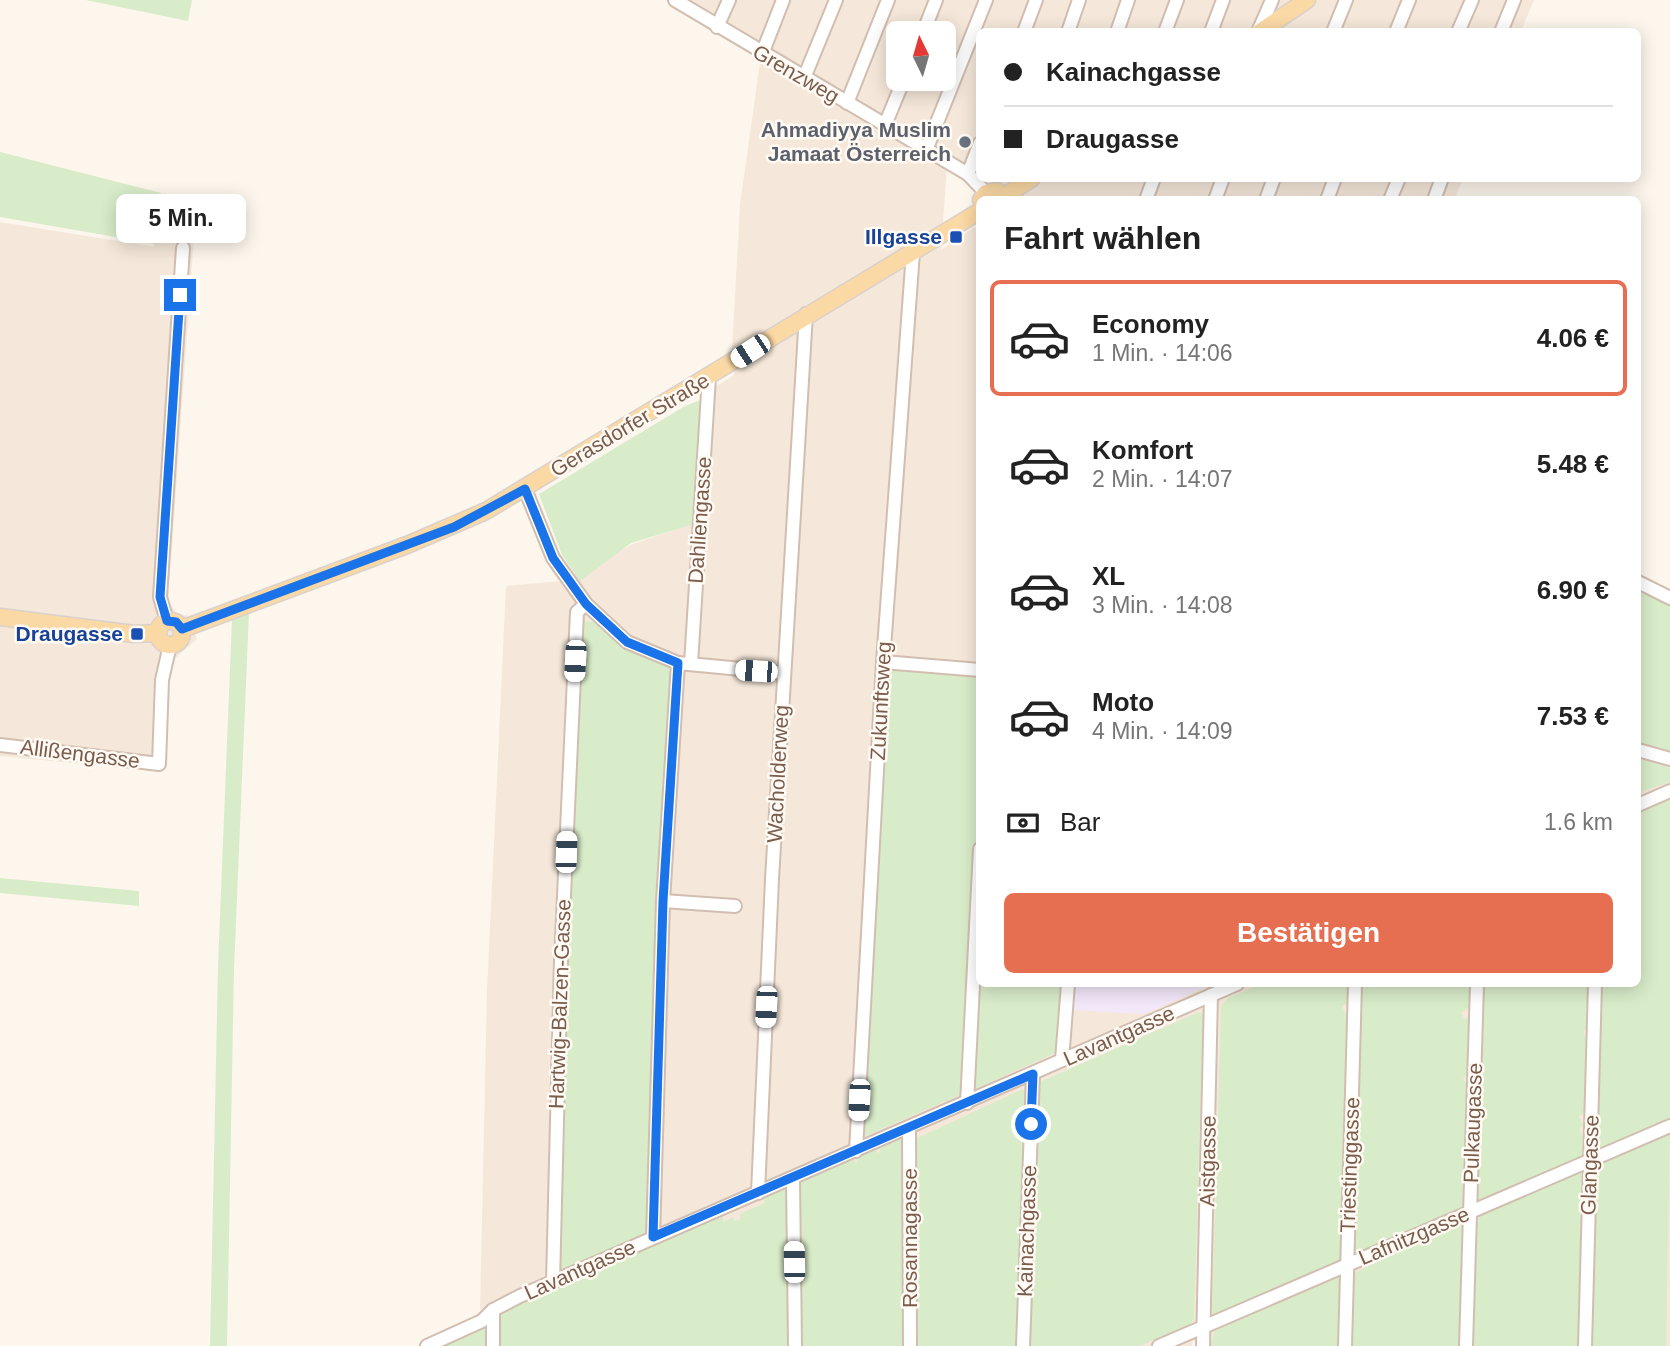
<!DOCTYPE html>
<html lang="de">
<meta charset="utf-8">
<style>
body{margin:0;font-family:Arial,sans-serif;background:#f2f2f2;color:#222;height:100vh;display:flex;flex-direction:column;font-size:26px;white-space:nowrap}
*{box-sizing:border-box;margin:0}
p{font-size:23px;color:#767676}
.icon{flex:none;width:38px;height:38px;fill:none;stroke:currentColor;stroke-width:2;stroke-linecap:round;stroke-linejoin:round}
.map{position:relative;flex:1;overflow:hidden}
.details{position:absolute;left:976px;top:196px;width:665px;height:791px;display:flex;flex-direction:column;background:#fff;border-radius:10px;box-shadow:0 4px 18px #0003}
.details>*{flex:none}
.top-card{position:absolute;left:976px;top:28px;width:665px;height:154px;border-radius:10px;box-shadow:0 4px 18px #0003;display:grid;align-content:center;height:154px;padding:0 28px;background:#fff}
.needle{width:46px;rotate:355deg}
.buttons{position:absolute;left:886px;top:21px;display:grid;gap:14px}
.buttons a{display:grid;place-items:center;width:70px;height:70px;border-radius:10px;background:#fff;box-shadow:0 4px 18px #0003;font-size:35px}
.end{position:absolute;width:32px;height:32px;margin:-16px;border:9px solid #1a73e8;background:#fff;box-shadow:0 0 0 4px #fff}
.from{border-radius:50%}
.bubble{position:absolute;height:49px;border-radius:10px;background:#fff;box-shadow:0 4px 18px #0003;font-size:23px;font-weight:700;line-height:49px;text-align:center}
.car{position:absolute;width:21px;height:42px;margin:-21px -10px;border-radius:9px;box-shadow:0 0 5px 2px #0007;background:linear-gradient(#fff 24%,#345 0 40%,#fff 0 76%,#345 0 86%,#fff 0)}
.top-card b{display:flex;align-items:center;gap:24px;height:66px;font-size:26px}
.top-card b+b{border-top:2px solid #e0e0e0}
.top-card i{width:18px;height:18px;background:#222}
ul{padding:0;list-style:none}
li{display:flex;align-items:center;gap:21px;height:116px;margin:0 14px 10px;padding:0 14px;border:4px solid transparent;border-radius:10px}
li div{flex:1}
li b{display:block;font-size:26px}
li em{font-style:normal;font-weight:700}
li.current{border-color:#e76f51}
li>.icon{width:63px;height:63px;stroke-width:1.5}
h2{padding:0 28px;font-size:32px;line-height:84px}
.pay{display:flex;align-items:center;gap:18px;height:77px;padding:0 28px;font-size:26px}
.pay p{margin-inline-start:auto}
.action{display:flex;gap:14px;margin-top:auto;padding:14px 28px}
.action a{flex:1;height:80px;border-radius:10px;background:#e76f51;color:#fff;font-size:28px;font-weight:700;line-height:80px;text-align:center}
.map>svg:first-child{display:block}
.residential{fill:#f5e8da;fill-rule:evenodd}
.education{fill:#f3e8fa}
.green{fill:#d8ecc9}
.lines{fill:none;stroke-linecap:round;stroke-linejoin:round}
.minor-casing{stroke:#d1beb0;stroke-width:16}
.major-casing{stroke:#dad1cd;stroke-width:19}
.minor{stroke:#fff;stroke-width:12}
.major{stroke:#fbd9a5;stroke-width:16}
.route{stroke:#1a73e8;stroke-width:9}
.worship-dot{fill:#6b7280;stroke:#fffaf3;stroke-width:2.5}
.transit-dot{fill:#1a4fb4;stroke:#fffaf3;stroke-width:2.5}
.labels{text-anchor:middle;stroke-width:5;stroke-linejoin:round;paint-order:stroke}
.street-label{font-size:21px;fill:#7a5c4d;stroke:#fffaf3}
.worship-label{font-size:21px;font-weight:bold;fill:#5b616d;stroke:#fffaf3;text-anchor:end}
.transit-label{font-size:21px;font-weight:bold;fill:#164399;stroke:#fffaf3;text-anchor:end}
</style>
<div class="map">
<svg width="1670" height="1346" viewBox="0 0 1670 1346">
<rect width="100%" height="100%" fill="#fdf6ec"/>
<g class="residential">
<path d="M681,0H1534L1521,31L980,32V174ZM898,33H943V79H898Z"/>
<polygon points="760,62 947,167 941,250 973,228 980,228 980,984 1638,984 1638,588 1670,604 1670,1346 1210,1346 1210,1337 1193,1341 1192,1346 722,1346 646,1246 673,669 615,641 597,622 584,621 566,957 558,1272 480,1310 487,991 506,586 561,581 633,544 708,518 715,387 734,375 732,350 740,205"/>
<polygon points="988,179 1463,179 1454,200 1016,200 1002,186"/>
<polygon points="155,215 195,222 168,602 177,613 189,616 197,639 173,660 166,678 163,772 0,756 0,222 154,247"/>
</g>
<polygon class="education" points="1075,984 1206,984 1205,987 1144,1014 1073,1010"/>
<g class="green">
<polygon points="86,0 192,0 188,21"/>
<polygon points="0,152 161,193 156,244 0,217"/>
<polygon points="703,399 694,524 631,543 580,581 562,555 539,494 685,406"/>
<polygon points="1638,588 1670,604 1670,751 1638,742"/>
<polygon points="249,612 234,969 227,1346 210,1346 218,966 232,619"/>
<polygon points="584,621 597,622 615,641 673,669 649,1233 558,1272 566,957"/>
<polygon points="886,670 980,678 980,814 962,1094 865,1136 861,1134"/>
<polygon points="1638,758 1670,768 1670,782 1638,793"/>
<polygon points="1670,796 1670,1120 1597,1151 1594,1150 1598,984 1638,984 1638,809"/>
<polygon points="0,878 139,891 139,906 0,893"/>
<polygon points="980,905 980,984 1062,984 1055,1053 970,1091"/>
<polygon points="1262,984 1351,984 1351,1002 1342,1006 1345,1013 1351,1011 1343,1257 1340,1262 1215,1316 1212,1314 1221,1006 1228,998"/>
<polygon points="1359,984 1473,984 1472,1007 1461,1012 1464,1019 1472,1016 1470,1074 1463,1078 1465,1082 1470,1080 1466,1205 1464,1209 1356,1256 1352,1254"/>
<polygon points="1480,984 1592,984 1591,1028 1583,1031 1586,1038 1591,1038 1588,1112 1579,1116 1582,1123 1588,1120 1588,1124 1579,1128 1582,1136 1588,1133 1587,1154 1477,1203 1474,1201"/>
<polygon points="1199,1012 1203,1014 1194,1319 1191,1324 1140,1346 1029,1346 1038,1086 1040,1082"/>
<polygon points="1023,1089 1026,1091 1019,1346 914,1346 913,1140"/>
<polygon points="1670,1133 1666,1346 1588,1346 1593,1170 1596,1166"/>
<polygon points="900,1138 904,1139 906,1346 798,1346 797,1188 803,1181 853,1158 855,1163 858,1162 855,1157 875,1148 878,1153 881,1152 879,1147"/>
<polygon points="1583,1171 1586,1173 1581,1346 1469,1346 1476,1218"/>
<polygon points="784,1189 790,1190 793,1346 498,1346 498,1311 722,1213 723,1222 733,1217 735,1221 741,1219 739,1214 765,1203 763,1197"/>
<polygon points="1463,1223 1465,1225 1462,1346 1349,1346 1351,1274"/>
<polygon points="1339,1277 1342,1279 1340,1346 1210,1346 1215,1330"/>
<polygon points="489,1324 488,1346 439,1346"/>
</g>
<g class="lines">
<defs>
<g id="minor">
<polyline points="675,0 968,174 986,193"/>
<polyline points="717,27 729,0"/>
<polyline points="1024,32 1036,0"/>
<polyline points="1068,32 1079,0"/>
<polyline points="1117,32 1128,0"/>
<polyline points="1165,32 1177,0"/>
<polyline points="1211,32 1223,0"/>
<polyline points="1258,32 1272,0"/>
<polyline points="1333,32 1346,0"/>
<polyline points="1396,32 1409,0"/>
<polyline points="1458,32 1472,0"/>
<polyline points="1501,32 1514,0"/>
<polyline points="923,33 936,0"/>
<polyline points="762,54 783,0"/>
<polyline points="804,78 836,0"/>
<polyline points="847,103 888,0"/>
<polyline points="885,125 904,79"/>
<polyline points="926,150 986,0"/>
<polyline points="968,174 980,143"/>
<polyline points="1146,200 1154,178"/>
<polyline points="1215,200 1223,178"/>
<polyline points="1266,200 1274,178"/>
<polyline points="1327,200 1335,178"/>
<polyline points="1390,200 1399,178"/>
<polyline points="1434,200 1442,178"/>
<polyline points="525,489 553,558 586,604 627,642 678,663 784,673"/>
<polyline points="1638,582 1670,598"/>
<polyline points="167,621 160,597 183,248"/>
<polyline points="883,662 980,670"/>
<polyline points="691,664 709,377"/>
<polyline points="0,745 159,764 162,680 170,645"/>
<polyline points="1638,750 1670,759"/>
<polyline points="1638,805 1670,791"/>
<polyline points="663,901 735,906"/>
<polyline points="1062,1060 1068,984"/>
<polyline points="967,1103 980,849"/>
<polyline points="909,1129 910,1346"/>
<polyline points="856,1151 883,662 913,252"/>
<polyline points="793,1178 795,1346"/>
<polyline points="758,1193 772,879 806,314"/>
<polyline points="653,1237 663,901 678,663"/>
<polyline points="553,1282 561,961 577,612 586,604"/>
<polyline points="427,1346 482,1321 493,1310 520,1296 1237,984"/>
<polyline points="493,1346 493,1310"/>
<polyline points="1023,1346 1033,1074"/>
<polyline points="1159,1346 1670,1126"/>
<polyline points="1203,1346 1211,995"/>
<polyline points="1345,1346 1355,984"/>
<polyline points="1466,1346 1477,984"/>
<polyline points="1585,1346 1595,984"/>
</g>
<g id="major">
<polyline points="1260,32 1307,0"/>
<polyline points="1005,196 1032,178"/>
<polyline points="981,200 986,193 997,191 1007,200"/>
<polyline points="0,617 134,634 158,633"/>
<circle cx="170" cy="633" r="12"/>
<polyline points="182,629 407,545 486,511 980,211"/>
</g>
</defs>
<use href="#minor" class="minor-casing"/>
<use href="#major" class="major-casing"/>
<use href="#minor" class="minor"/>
<use href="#major" class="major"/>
</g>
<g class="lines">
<polyline class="route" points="180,295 160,597 167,621 176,622 182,629 195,624 454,527 525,489 553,558 586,604 627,642 678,663 663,901 653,1237 1033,1074 1031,1124"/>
</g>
<circle class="worship-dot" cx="965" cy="142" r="7"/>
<g class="transit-dot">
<rect x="949" y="230" width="14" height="14" rx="3.5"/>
<rect x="130" y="627" width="14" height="14" rx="3.5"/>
</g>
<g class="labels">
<g class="street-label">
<text transform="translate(796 74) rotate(30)" y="7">Grenzweg</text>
<text transform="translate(630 425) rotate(-31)" y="7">Gerasdorfer Straße</text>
<text transform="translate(700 520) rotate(-86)" y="7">Dahliengasse</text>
<text transform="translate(881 701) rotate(-87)" y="7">Zukunftsweg</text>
<text transform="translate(80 754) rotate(7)" y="7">Allißengasse</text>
<text transform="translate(778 774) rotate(-87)" y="7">Wacholderweg</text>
<text transform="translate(560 1004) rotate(-88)" y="7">Hartwig-Balzen-Gasse</text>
<text transform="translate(1119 1036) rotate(-24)" y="7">Lavantgasse</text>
<text transform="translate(1473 1123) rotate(-88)" y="7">Pulkaugasse</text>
<text transform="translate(1208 1161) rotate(-89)" y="7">Aistgasse</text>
<text transform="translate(1350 1165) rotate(-88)" y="7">Triestinggasse</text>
<text transform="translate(1590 1165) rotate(-88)" y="7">Glangasse</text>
<text transform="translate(1027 1231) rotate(-88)" y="7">Kainachgasse</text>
<text transform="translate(1414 1236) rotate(-23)" y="7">Lafnitzgasse</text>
<text transform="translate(910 1238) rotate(-90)" y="7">Rosannagasse</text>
<text transform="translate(580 1270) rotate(-24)" y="7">Lavantgasse</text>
</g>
<g class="worship-label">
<text x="951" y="137">Ahmadiyya Muslim<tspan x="951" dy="24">Jamaat Österreich</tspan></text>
</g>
<g class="transit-label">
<text x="942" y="244">Illgasse</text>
<text x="123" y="641">Draugasse</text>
</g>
</g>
</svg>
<div class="buttons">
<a><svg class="needle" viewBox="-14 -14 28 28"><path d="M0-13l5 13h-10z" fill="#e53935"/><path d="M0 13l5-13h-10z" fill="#767676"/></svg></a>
</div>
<i class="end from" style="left:1031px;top:1124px"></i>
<i class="end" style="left:180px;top:295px"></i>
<div class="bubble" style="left:116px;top:194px;width:130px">5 Min.</div>
<i class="car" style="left:750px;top:351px;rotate:237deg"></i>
<i class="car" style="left:575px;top:661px;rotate:183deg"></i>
<i class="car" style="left:756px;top:671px;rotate:274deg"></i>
<i class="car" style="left:566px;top:852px;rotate:2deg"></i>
<i class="car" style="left:766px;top:1007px;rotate:183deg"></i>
<i class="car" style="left:859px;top:1100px;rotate:183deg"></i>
<i class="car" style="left:794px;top:1262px;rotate:359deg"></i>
<div class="top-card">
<b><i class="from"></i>Kainachgasse</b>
<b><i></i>Draugasse</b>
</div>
<section class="details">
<h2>Fahrt wählen</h2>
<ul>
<li class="current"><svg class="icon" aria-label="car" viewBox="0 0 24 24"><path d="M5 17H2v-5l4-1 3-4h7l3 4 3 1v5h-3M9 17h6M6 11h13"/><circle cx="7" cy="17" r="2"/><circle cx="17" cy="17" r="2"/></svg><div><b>Economy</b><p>1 Min. · 14:06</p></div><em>4.06 €</em></li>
<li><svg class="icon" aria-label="car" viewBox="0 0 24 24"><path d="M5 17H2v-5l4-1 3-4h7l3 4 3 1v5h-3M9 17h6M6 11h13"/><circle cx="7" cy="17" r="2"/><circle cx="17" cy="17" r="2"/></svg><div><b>Komfort</b><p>2 Min. · 14:07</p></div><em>5.48 €</em></li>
<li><svg class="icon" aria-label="car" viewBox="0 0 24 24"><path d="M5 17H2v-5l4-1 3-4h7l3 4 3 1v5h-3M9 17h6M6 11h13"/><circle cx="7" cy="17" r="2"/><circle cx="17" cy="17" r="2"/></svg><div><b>XL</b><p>3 Min. · 14:08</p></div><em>6.90 €</em></li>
<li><svg class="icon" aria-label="car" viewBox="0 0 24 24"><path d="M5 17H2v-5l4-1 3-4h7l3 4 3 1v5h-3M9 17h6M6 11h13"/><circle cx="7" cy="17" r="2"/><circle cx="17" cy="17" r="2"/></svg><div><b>Moto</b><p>4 Min. · 14:09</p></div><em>7.53 €</em></li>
</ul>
<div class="pay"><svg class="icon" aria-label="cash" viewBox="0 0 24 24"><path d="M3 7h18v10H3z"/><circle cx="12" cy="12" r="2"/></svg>Bar<p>1.6 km</p></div>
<div class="action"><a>Bestätigen</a></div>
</section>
</div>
